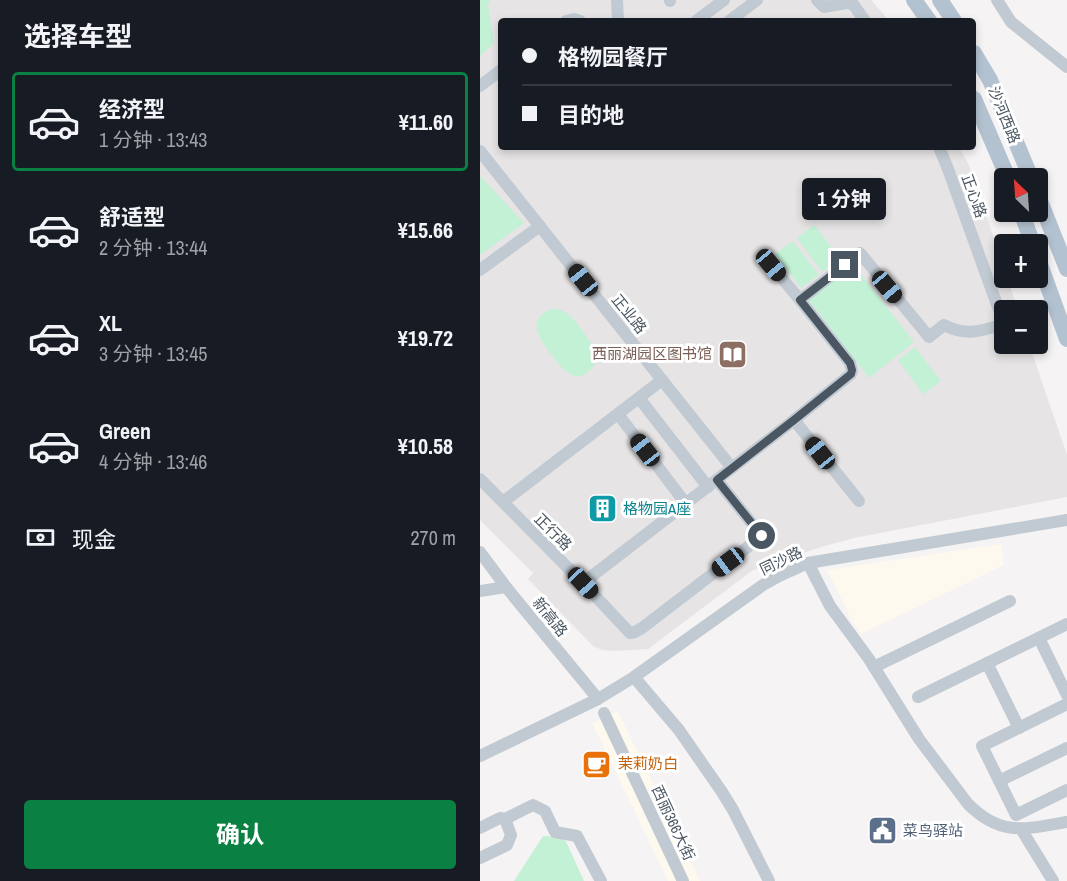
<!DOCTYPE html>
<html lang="zh">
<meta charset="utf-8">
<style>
body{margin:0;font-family:"Archivo Narrow","Noto Sans SC",sans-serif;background:#242831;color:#f1f3f6;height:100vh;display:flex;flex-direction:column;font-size:22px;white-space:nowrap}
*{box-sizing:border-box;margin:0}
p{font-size:20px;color:#9ea1a6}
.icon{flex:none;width:33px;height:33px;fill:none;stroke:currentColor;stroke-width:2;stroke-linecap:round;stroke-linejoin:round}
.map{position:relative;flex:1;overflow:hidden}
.side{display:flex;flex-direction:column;background:#171b24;width:480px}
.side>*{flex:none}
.banner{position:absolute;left:18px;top:18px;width:478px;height:132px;border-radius:6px;box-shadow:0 3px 9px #0003;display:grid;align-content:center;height:132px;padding:0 24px;background:#171b24}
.needle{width:39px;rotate:335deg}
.fabs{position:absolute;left:514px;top:168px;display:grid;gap:12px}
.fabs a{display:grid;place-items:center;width:54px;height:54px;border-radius:6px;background:#171b24;box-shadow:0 3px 9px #0003;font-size:30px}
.end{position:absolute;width:27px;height:27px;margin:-14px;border:8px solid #4a5661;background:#fff;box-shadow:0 0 0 3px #fff}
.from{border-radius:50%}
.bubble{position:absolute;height:42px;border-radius:6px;background:#171b24;box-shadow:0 3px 9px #0003;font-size:20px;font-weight:700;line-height:42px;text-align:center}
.car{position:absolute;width:18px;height:36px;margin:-18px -9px;border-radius:8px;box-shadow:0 0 4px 2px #0007;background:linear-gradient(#222 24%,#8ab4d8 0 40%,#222 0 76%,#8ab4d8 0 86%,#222 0)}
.banner b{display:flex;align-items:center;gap:21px;height:57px;font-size:22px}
.banner b+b{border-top:2px solid #363941}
.banner i{width:15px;height:15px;background:#f1f3f6}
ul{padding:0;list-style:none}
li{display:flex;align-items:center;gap:18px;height:99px;margin:0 12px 9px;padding:0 12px;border:3px solid transparent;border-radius:6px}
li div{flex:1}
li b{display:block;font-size:22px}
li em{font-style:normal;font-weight:700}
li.active{border-color:#0b8043}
li>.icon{width:54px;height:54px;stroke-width:1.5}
h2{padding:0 24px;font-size:27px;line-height:72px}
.pay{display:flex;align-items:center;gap:15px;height:66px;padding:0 24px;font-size:22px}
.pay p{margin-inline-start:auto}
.action{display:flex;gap:12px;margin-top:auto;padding:12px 24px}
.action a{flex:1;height:69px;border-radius:6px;background:#0b8043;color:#fff;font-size:24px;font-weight:700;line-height:69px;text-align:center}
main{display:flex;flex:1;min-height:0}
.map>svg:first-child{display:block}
.commercial{fill:#fdf9ef}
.education{fill:#e6e4e5}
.green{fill:#c3f1d5}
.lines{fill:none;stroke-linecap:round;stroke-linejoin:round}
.minor{stroke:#c1cad2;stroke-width:12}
.major{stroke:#b3c2d1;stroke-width:16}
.route{stroke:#4a5661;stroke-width:8}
.labels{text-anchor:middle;stroke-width:6;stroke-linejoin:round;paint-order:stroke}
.street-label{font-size:15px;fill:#4a5661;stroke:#fff}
.education-label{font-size:15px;fill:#785e54;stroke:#fff;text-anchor:end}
.culture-label{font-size:15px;fill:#0d838f;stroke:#fff;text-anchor:start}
.food-label{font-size:15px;fill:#c56008;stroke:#fff;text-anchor:start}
.service-label{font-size:15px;fill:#4e5e75;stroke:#fff;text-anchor:start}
</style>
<main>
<section class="side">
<h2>选择车型</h2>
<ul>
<li class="active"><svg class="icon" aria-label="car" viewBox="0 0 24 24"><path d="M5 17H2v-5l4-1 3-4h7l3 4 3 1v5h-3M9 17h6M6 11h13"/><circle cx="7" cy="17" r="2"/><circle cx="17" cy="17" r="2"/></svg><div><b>经济型</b><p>1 分钟 · 13:43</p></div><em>¥11.60</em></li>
<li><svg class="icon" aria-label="car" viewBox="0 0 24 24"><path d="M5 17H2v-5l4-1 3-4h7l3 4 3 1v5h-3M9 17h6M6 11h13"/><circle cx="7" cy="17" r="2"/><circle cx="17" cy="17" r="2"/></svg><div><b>舒适型</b><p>2 分钟 · 13:44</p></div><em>¥15.66</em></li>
<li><svg class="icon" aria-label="car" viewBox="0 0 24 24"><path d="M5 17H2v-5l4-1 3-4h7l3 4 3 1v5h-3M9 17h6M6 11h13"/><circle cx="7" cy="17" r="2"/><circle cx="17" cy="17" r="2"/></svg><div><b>XL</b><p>3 分钟 · 13:45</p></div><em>¥19.72</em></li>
<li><svg class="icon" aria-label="car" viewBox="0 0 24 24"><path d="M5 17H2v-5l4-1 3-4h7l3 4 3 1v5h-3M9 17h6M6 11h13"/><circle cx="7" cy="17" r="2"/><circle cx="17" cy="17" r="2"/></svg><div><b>Green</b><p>4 分钟 · 13:46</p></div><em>¥10.58</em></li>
</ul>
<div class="pay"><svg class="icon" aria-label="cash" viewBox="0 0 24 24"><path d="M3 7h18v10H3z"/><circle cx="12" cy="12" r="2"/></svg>现金<p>270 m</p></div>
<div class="action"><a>确认</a></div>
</section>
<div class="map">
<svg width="587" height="881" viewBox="0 0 587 881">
<rect width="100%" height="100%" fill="#f5f3f3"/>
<g class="commercial">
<polygon points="521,544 524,565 381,634 372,621 347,570"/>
<polygon points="138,711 220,881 188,881 112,723"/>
</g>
<polygon class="education" points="0,0 391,0 405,16 408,21 21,21 21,147 479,147 489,165 525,271 525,278 527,278 538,310 525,310 525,344 549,344 587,455 587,497 374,538 341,547 273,570 168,649 134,651 122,650 113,646 48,579 53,573 0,520"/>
<g class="green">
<polygon points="0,0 11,0 8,4 14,43 0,56"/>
<polygon points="0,176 44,223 0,255"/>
<polygon points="334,225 360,259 342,272 317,238"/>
<polygon points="313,241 339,275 321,288 295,254"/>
<polygon points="373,264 434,342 389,378 328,299"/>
<path d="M71,309C76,309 80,309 85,312C93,316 113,343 115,352C117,358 116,365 111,369C94,387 81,367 71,354C60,339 45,320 71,309Z"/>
<polygon points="435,347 461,381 443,394 418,360"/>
<polygon points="63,836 84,837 104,881 34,881"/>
</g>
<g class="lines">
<g class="minor">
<polyline points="137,0 138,21"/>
<polyline points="337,0 344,7 366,3 373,4 385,21"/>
<polyline points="517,0 531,22 587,67"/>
<polyline points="190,1 190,0"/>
<polyline points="86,21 94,19 100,21"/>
<polyline points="216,21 244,0"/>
<polyline points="249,21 277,0"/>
<polyline points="0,86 21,70"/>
<polyline points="0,151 252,468"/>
<polyline points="285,261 291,265 320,300"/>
<polyline points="0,270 60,226"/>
<polyline points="159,398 228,487"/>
<polyline points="138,414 206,504"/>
<polyline points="314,420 379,501"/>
<polyline points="0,479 103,583 150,633 155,632 162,628 282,536 237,480"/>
<polyline points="23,502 182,380"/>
<polyline points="0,552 26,587 118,699"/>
<path d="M328,563L350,606L389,659L439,739L488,804C521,837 545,829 587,822"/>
<path d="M103,583L314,420L371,374L372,371L370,363L320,300L380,253L449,337L464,325C487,337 501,331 524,324L468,169L459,147"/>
<polyline points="0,591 26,587"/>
<polyline points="559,638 587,695"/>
<polyline points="507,663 539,728"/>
<polyline points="394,667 530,601"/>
<polyline points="154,677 199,730 242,792 253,810 289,881"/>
<polyline points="438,697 587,624"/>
<polyline points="587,704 502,746 536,815 587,790"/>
<polyline points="124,713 203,881"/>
<polyline points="0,756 118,699 154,677 283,585 299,576 328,563 587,520"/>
<polyline points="519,781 587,748"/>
<polyline points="25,819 53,805 65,811 75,832 97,836 121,881"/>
<polyline points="0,828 20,818 25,819 31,835 27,845 0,858"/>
<polyline points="541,829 573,881"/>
</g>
<g class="major">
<polyline points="434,0 449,21"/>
<polyline points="460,0 474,21"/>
<polyline points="494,53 510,80 551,178"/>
<polyline points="494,99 528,178"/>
<polyline points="558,196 587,269"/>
<polyline points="541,212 553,244"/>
<polyline points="558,259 587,339"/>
</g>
</g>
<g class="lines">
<polyline class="route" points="282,536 237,480 314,420 371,374 372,370 370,363 320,300 365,265"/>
</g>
<defs>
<symbol id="library-square" viewBox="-11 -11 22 22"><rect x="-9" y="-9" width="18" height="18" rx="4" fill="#8d6e63" stroke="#fff"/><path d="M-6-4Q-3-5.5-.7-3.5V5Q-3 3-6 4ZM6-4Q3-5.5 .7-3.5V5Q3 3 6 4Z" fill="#fff"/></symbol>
<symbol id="building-square" viewBox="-11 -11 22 22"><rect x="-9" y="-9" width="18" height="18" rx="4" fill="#0f9aa8" stroke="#fff"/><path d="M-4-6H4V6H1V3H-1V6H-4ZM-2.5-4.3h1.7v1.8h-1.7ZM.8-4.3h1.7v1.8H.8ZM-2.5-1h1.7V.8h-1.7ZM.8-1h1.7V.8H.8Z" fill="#fff"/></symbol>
<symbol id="cafe-square" viewBox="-11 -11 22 22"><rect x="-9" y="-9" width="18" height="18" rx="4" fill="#e8710a" stroke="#fff"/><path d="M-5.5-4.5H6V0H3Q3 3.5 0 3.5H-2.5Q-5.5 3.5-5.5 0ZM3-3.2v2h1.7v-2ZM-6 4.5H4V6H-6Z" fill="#fff"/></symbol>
<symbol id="civic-square" viewBox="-11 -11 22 22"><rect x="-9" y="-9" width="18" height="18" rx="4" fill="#5c6f8a" stroke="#fff"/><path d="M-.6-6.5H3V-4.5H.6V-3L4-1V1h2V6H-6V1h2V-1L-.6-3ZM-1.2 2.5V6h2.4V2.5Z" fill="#fff"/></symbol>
</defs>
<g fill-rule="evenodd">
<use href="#library-square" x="236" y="338" width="33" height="33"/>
<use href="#building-square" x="106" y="492" width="33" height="33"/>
<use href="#cafe-square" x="100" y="748" width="33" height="33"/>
<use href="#civic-square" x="386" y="814" width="33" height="33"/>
</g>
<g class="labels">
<g class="street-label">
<text transform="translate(524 115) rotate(68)" y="5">沙河西路</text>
<text transform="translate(494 196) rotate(70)" y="5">正心路</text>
<text transform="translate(149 314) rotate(51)" y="5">正业路</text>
<text transform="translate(73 532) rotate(45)" y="5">正行路</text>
<text transform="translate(301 561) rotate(-26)" y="5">同沙路</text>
<text transform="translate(70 617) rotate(51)" y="5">新高路</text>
<text transform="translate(193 823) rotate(65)" y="5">西丽366大街</text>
</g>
<g class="education-label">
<text x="232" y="359">西丽湖园区图书馆</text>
</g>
<g class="culture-label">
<text x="143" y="514">格物园A座</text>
</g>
<g class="food-label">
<text x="138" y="769">茉莉奶白</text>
</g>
<g class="service-label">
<text x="423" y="836">菜鸟驿站</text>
</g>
</g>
</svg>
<div class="fabs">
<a><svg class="needle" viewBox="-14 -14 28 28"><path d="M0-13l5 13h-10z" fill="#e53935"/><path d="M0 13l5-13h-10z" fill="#9ea1a6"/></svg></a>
<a>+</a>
<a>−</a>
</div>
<i class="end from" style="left:282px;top:536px"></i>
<i class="end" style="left:365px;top:265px"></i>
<div class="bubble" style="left:322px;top:178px;width:84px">1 分钟</div>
<i class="car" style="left:291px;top:265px;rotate:140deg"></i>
<i class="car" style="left:103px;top:280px;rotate:321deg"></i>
<i class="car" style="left:407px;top:287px;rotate:140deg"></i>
<i class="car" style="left:165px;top:450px;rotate:322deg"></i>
<i class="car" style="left:340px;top:453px;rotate:321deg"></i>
<i class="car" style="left:248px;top:562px;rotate:233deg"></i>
<i class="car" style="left:103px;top:583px;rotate:137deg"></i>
<div class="banner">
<b><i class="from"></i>格物园餐厅</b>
<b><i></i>目的地</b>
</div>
</div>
</main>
